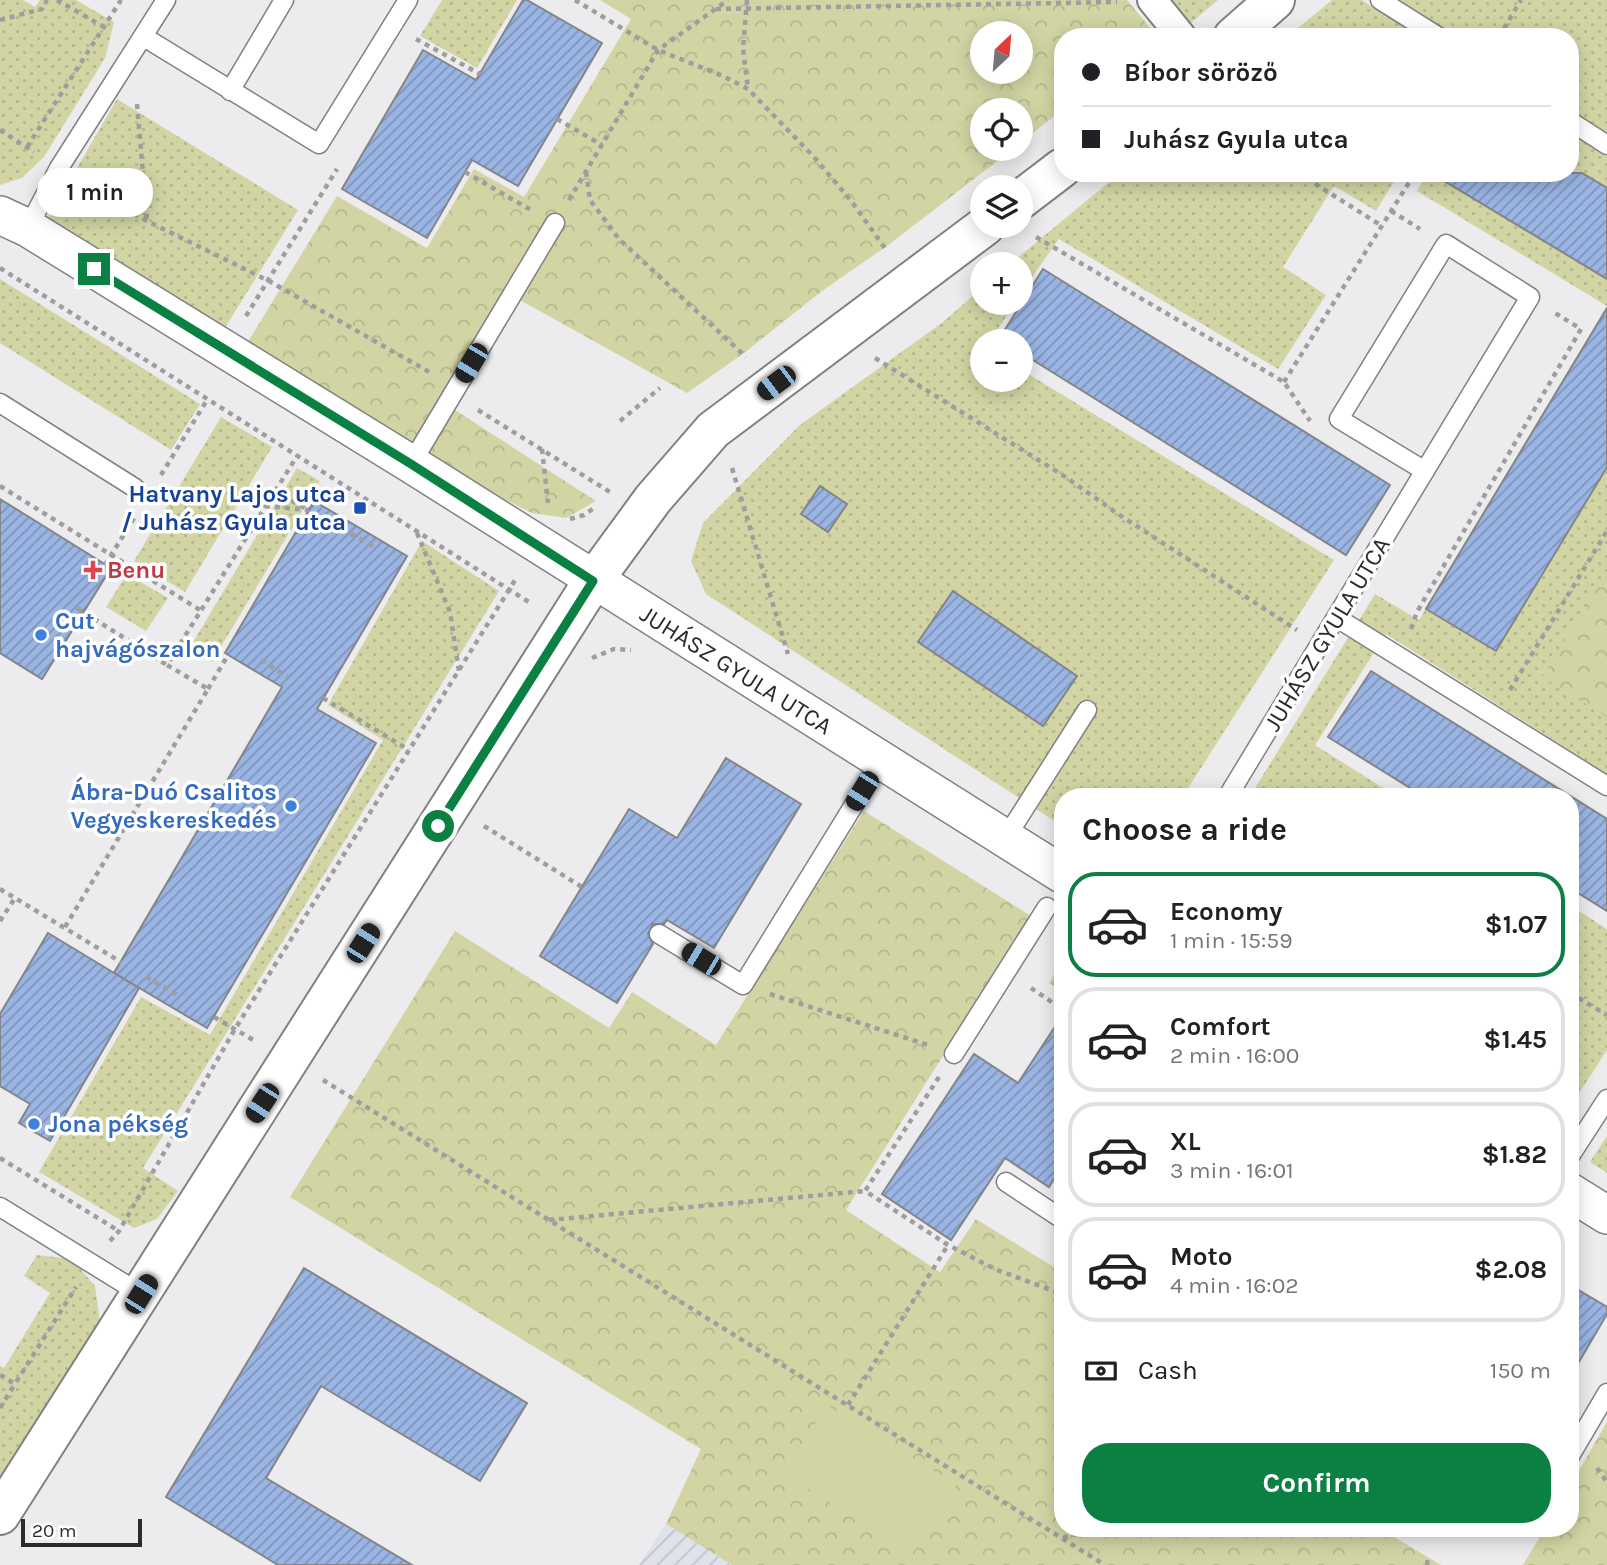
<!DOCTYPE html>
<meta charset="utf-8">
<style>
body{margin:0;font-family:Karla,sans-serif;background:#f2f2f2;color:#202124;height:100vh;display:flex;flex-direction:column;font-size:26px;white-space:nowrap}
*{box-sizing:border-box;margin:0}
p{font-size:23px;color:#757577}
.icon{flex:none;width:38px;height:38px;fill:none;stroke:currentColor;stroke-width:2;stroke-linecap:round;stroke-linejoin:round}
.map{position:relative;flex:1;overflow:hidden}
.panel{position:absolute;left:1054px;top:788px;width:525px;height:749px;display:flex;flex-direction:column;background:#fff;border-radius:28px;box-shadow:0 4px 18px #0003}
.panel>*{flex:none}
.banner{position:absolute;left:1054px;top:28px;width:525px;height:154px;border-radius:28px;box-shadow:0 4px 18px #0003;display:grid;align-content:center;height:154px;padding:0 28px;background:#fff}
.needle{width:46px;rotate:26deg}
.fabs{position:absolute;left:970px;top:21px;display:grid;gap:14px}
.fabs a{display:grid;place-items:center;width:63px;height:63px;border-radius:50%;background:#fff;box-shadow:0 4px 18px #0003;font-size:35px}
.scale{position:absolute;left:21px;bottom:18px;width:121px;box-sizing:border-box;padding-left:7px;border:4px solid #2a2b2b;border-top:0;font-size:19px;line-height:24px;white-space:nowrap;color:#2a2b2b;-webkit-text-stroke:5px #fff;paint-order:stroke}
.end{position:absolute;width:32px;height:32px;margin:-16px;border:9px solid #0b8043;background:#fff;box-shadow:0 0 0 4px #fff}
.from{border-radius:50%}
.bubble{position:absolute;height:49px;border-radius:24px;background:#fff;box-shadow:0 4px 18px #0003;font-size:23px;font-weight:700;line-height:49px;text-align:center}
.car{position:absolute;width:21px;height:42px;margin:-21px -10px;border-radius:9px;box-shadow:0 0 5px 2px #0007;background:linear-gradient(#222 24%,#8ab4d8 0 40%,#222 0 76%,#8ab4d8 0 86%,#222 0)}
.banner b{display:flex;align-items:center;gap:24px;height:66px;font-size:26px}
.banner b+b{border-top:2px solid #e0e0e0}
.banner i{width:18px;height:18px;background:#202124}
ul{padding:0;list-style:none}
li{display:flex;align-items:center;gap:21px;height:105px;margin:0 14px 10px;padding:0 14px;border:4px solid #e0e0e0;border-radius:28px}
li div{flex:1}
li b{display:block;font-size:26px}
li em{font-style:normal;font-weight:700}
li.active{border-color:#0b8043}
li>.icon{width:63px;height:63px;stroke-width:1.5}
h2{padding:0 28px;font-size:32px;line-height:84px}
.pay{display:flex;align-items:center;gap:18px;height:77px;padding:0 28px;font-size:26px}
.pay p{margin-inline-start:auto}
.action{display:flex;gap:14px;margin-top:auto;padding:14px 28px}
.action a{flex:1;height:80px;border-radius:28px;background:#0b8043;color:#fff;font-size:28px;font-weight:700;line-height:80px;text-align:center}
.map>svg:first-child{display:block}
.industrial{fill:url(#industrial-furrows)}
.grass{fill:url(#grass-dots)}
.park{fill:url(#park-crowns);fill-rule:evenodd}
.pitch{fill:#d2d5a3}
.building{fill:url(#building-hatch);stroke:#848587;stroke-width:2}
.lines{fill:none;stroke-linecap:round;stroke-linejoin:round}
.service-casing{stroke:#808182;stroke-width:21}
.pedestrian-casing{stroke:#808182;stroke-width:32}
.minor-casing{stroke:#808182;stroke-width:40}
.tertiary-casing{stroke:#808182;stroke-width:42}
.path{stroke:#9e9e9f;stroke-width:4.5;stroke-dasharray:5 5;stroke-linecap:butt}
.service{stroke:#fff;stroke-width:18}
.pedestrian{stroke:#fff;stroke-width:28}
.minor{stroke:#fff;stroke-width:37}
.tertiary{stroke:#fff;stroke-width:38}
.route{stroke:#0b8043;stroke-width:9}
.transit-dot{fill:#1a4fb4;stroke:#fff;stroke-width:2.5}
.health-dot{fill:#e0444e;stroke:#fff;stroke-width:2.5}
.shop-dot{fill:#3f7fe0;stroke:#fff;stroke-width:2.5}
.labels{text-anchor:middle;stroke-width:7;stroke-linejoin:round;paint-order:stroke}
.transit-label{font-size:24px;font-weight:bold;fill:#164399;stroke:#fff;text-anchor:end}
.health-label{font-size:24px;font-weight:bold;fill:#be3a42;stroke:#fff;text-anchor:start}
.shop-label{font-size:24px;font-weight:bold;fill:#366cbe;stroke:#fff;text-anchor:start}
.street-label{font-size:24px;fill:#2a2b2b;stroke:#fff}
</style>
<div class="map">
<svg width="1607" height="1565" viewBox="0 0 1607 1565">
<defs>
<pattern id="industrial-furrows" width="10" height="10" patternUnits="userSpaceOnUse" patternTransform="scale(1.75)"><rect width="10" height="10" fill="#dee2eb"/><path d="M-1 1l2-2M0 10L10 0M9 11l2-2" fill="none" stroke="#bfc2ca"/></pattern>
<pattern id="grass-dots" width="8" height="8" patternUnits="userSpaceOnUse" patternTransform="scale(1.75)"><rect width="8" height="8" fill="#d2d5a3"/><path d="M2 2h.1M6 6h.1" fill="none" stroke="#b4b78c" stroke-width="1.8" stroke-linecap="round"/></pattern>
<pattern id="park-crowns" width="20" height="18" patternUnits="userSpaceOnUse" patternTransform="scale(1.75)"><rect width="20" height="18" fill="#d2d5a3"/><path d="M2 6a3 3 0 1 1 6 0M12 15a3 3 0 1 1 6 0" fill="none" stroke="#b4b78c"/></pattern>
<pattern id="building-hatch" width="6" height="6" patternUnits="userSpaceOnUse" patternTransform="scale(1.75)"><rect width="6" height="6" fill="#9ab5e4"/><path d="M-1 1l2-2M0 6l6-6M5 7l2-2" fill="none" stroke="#7e93b9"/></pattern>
</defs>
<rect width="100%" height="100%" fill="#ececee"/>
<polygon class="industrial" points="666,1524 732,1565 639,1565"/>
<g class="grass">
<polygon points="0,0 23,0 35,7 40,0 76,0 114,22 105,58 44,157 22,178 0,185"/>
<polygon points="442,0 517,0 477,68 420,36"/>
<polygon points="1153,0 1218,0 1179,33"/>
<polygon points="1332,0 1362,0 1419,37 1287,37"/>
<polygon points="1398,0 1607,0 1607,134 1570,110 1570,37 1455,37"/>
<polygon points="117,99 298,210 223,331 47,220"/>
<polygon points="1570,133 1607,156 1607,774 1386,634 1315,745 1396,796 1250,796 1375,594 1419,620 1607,306 1417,191 1427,173 1570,173"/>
<polygon points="1120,173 1399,173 1376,211 1334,186 1283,267 1326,295 1278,369 1059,239 1020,294 1020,264 1010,264"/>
<polygon points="0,279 200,404 171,450 0,343"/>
<polygon points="982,288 982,303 1015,303 990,341 982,341 982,380 1020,380 1020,369 1334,560 1183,796 1062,796 1062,826 706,594 691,561 703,523 800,425 943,322"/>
<polygon points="221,417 272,447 185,592 134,561"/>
<polygon points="297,468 320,481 212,662 189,649"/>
<polygon points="422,541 499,591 143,1168 178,1191 157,1219 134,1228 39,1172 141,997 210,1035 383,740 328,705"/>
<polygon points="127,574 168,598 146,631 106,607"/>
<polygon points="1570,905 1607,929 1607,1050 1570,1107"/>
<polygon points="1062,962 1062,992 1049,983"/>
<polygon points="1607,1136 1607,1173 1590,1162"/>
<polygon points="37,1255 72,1259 95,1286 101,1328 0,1484 0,1366 4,1368 50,1293 24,1276"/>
</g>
<g class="park">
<path d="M600,0H1127L1157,36L1062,37V110L1020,143V110H982V149H1013L887,246L822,291L744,353L687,393L520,300L455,410L596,501L566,518L532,513L476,485L246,345L337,196L427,248L474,169L524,197L631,19ZM982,33H1020V72H982Z"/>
<polygon points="1607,572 1607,717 1542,677"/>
<polygon points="864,811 1031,916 846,1210 940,1272 976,1219 1062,1272 1062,1528 1379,1528 1441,1565 732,1565 666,1524 701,1449 290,1197 455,931 609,1028 632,992 716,1045"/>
<polygon points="1607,1422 1607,1565 1523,1565 1545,1528 1570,1528 1570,1486"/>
</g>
<polygon class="pitch" points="827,1405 956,1485 912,1554 784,1474"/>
<g class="building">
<polygon points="523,0 527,0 602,43 518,186 472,160 427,238 342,189 423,50 476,80"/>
<polygon points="1431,173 1582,173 1607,188 1607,279"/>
<polygon points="1043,269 1390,485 1346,555 1020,352 1020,341 1003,341 999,339"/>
<polygon points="1607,308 1607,467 1496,651 1426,609"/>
<polygon points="820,486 847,504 828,532 801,514"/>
<polygon points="0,499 111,568 42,679 0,653"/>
<polygon points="314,501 407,556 317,709 376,743 207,1028 114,973 282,687 225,653"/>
<polygon points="953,591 1077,676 1043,726 918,642"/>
<polygon points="1371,671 1607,819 1607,911 1570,888 1570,796 1423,796 1328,737"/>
<polygon points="726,758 801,804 714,948 667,920 664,924 653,924 648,934 653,944 617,1003 540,956 629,809 677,838"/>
<polygon points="48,933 139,988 50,1141 19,1123 30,1104 0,1086 0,1014"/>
<polygon points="1062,1016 1062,1166 1049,1187 1005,1158 951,1240 882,1194 974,1054 1018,1083"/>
<polygon points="304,1268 527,1403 480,1481 321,1386 266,1478 412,1565 278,1565 166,1497"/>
<polygon points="1570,1285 1607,1307 1607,1314 1570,1377"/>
</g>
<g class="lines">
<defs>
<g id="service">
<polyline points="1380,0 1439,37"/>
<polyline points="144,37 319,144 408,0"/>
<polyline points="230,91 284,0"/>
<polyline points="1570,121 1607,145"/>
<polyline points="28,228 59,168 166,0"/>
<polyline points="0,403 135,488"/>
<polyline points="411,464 555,223"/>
<polyline points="1337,618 1607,786"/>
<polyline points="1228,796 1530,297 1446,244 1339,419 1425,471"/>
<polyline points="1005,839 1087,710"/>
<polyline points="659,934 743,985 881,761"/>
<polyline points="954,1054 1047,907"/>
<polyline points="1570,1156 1607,1099"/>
<polyline points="1006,1182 1062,1219"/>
<polyline points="0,1207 141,1294"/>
<polyline points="1570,1456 1607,1393"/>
</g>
<polyline id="pedestrian" points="1152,0 1182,37"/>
<g id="minor">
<polyline points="0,215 28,228 411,464 1062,874"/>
<polyline points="1570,1192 1607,1215"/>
</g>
<g id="tertiary">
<polyline points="1233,37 1275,0"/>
<polyline points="1020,200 1062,168"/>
<polyline points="0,1515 593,581 653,499 713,430 985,226"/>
</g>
</defs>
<use href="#service" class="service-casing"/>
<use href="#pedestrian" class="pedestrian-casing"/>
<use href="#minor" class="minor-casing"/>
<use href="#tertiary" class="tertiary-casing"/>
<g class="path">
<polyline points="57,0 104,27"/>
<polyline points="575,0 658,50 723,76 748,89 814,157 852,202 887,251"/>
<polyline points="747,0 743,49 748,89"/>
<polyline points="716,9 1117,2"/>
<polyline points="0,20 42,9 47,0"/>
<polyline points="1499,37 1521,0"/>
<polyline points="416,39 480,74"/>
<polyline points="137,104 147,220"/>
<polyline points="557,119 602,145"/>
<polyline points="0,130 34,152"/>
<polyline points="27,147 121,0"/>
<polyline points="465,172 531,210"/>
<polyline points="586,172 590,200 619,239 746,357"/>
<polyline points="1298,173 1382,226"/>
<polyline points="83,182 147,221 269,281 431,373"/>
<polyline points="569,200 658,50 728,0"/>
<polyline points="1391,211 1420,229"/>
<polyline points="1036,237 1284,382 1310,421"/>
<polyline points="0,268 532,604"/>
<polyline points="246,316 337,169"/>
<polyline points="875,358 1064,476 1118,514 1297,630"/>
<polyline points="1284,382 1415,173"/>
<polyline points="478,410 610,492"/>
<polyline points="620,421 660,388"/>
<polyline points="542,449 548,503"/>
<polyline points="732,468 788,654"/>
<polyline points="161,475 207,400"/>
<polyline points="0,486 200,610"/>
<polyline points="274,491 305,508"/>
<polyline points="265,506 309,510"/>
<polyline points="570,519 584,515 594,508"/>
<polyline points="342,529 375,547"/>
<polyline points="417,533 450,612 459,671"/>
<polyline points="105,565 136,515"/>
<polyline points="77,608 167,665"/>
<polyline points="1411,629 1417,612 1581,329 1555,313"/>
<polyline points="592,658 614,649 631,650"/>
<polyline points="261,660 288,677"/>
<polyline points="208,689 228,655"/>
<polyline points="1510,690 1607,531"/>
<polyline points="323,698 409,750"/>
<polyline points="484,826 582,887"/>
<polyline points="0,889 121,962"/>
<polyline points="0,921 15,898"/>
<polyline points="65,927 208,689 167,665 297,456"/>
<polyline points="146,977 181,997"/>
<polyline points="1031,988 1062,1009"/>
<polyline points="1570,993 1607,1015"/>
<polyline points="770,994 928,1045"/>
<polyline points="214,1017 255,1041"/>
<polyline points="939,1077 865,1191 948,1245 997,1270 1062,1294"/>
<polyline points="323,1080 1105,1565"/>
<polyline points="0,1158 119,1231"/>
<polyline points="549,1220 865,1191"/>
<polyline points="110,1241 119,1231 235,1029 517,577"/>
<polyline points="0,1375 15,1384 76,1287"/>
<polyline points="848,1405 948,1245"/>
<polyline points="0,1408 15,1384"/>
<polyline points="1597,1468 1607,1482"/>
<polyline points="1063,1538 1095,1528"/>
<polyline points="1427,1565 1428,1557"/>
</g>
<use href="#service" class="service"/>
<use href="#pedestrian" class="pedestrian"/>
<use href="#minor" class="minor"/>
<use href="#tertiary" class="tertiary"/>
</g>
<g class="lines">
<polyline class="route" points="94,269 411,464 593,581 438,826"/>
</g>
<rect class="transit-dot" x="353" y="501" width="14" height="14" rx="3.5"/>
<path class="health-dot" d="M89.5 559.5h7v7h7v7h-7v7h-7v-7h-7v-7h7z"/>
<g class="shop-dot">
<circle cx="41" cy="635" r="7"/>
<circle cx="291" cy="806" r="7"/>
<circle cx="34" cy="1124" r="7"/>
</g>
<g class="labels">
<g class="transit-label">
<text x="346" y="502">Hatvany Lajos utca<tspan x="346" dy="28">/ Juhász Gyula utca</tspan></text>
</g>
<g class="health-label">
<text x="107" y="578">Benu</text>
</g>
<g class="shop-label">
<text x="55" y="629">Cut<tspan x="55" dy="28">hajvágószalon</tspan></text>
<text x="277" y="800" text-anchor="end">Ábra-Duó Csalitos<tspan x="277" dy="28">Vegyeskereskedés</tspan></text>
<text x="48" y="1132">Jona pékség</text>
</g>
<g class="street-label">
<text transform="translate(1327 634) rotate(-59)" y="8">JUHÁSZ GYULA UTCA</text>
<text transform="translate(736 670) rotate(32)" y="8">JUHÁSZ GYULA UTCA</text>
</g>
</g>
</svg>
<div class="fabs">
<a><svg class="needle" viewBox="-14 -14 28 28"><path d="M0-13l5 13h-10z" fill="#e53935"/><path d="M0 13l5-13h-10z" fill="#757577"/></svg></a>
<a><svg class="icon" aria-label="locate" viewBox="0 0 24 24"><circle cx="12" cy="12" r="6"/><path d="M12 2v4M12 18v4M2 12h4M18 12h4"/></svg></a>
<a><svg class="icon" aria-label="layers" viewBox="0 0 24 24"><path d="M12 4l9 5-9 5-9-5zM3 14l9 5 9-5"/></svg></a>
<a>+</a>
<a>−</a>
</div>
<div class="scale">20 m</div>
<i class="end from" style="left:438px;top:826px"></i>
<i class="end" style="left:94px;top:269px"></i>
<div class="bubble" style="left:37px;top:168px;width:116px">1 min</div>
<i class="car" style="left:471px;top:363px;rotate:211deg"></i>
<i class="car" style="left:776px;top:383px;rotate:233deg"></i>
<i class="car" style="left:862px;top:791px;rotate:212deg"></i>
<i class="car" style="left:363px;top:943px;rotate:32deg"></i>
<i class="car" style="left:701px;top:959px;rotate:301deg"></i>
<i class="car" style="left:262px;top:1103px;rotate:213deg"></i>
<i class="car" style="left:141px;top:1294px;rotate:32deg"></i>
<div class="banner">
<b><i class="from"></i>Bíbor söröző</b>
<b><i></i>Juhász Gyula utca</b>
</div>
<section class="panel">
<h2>Choose a ride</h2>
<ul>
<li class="active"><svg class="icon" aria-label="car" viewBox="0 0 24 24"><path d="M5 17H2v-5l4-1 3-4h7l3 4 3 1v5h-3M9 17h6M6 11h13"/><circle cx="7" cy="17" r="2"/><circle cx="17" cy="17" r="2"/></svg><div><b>Economy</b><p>1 min · 15:59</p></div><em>$1.07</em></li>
<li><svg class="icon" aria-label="car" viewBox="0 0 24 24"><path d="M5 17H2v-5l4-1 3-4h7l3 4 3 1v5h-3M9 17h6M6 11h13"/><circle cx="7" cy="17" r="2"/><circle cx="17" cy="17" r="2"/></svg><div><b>Comfort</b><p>2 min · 16:00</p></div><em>$1.45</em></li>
<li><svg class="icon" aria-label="car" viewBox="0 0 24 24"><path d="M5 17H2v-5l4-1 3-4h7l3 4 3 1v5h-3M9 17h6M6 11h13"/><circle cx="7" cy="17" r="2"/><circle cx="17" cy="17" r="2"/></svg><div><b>XL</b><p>3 min · 16:01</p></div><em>$1.82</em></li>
<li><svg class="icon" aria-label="car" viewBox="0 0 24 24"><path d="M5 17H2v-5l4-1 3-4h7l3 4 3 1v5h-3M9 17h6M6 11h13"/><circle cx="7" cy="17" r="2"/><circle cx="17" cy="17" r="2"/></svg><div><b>Moto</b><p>4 min · 16:02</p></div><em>$2.08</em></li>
</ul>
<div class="pay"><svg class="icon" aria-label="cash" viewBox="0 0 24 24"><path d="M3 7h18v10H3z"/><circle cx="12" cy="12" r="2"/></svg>Cash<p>150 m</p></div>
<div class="action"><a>Confirm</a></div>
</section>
</div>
